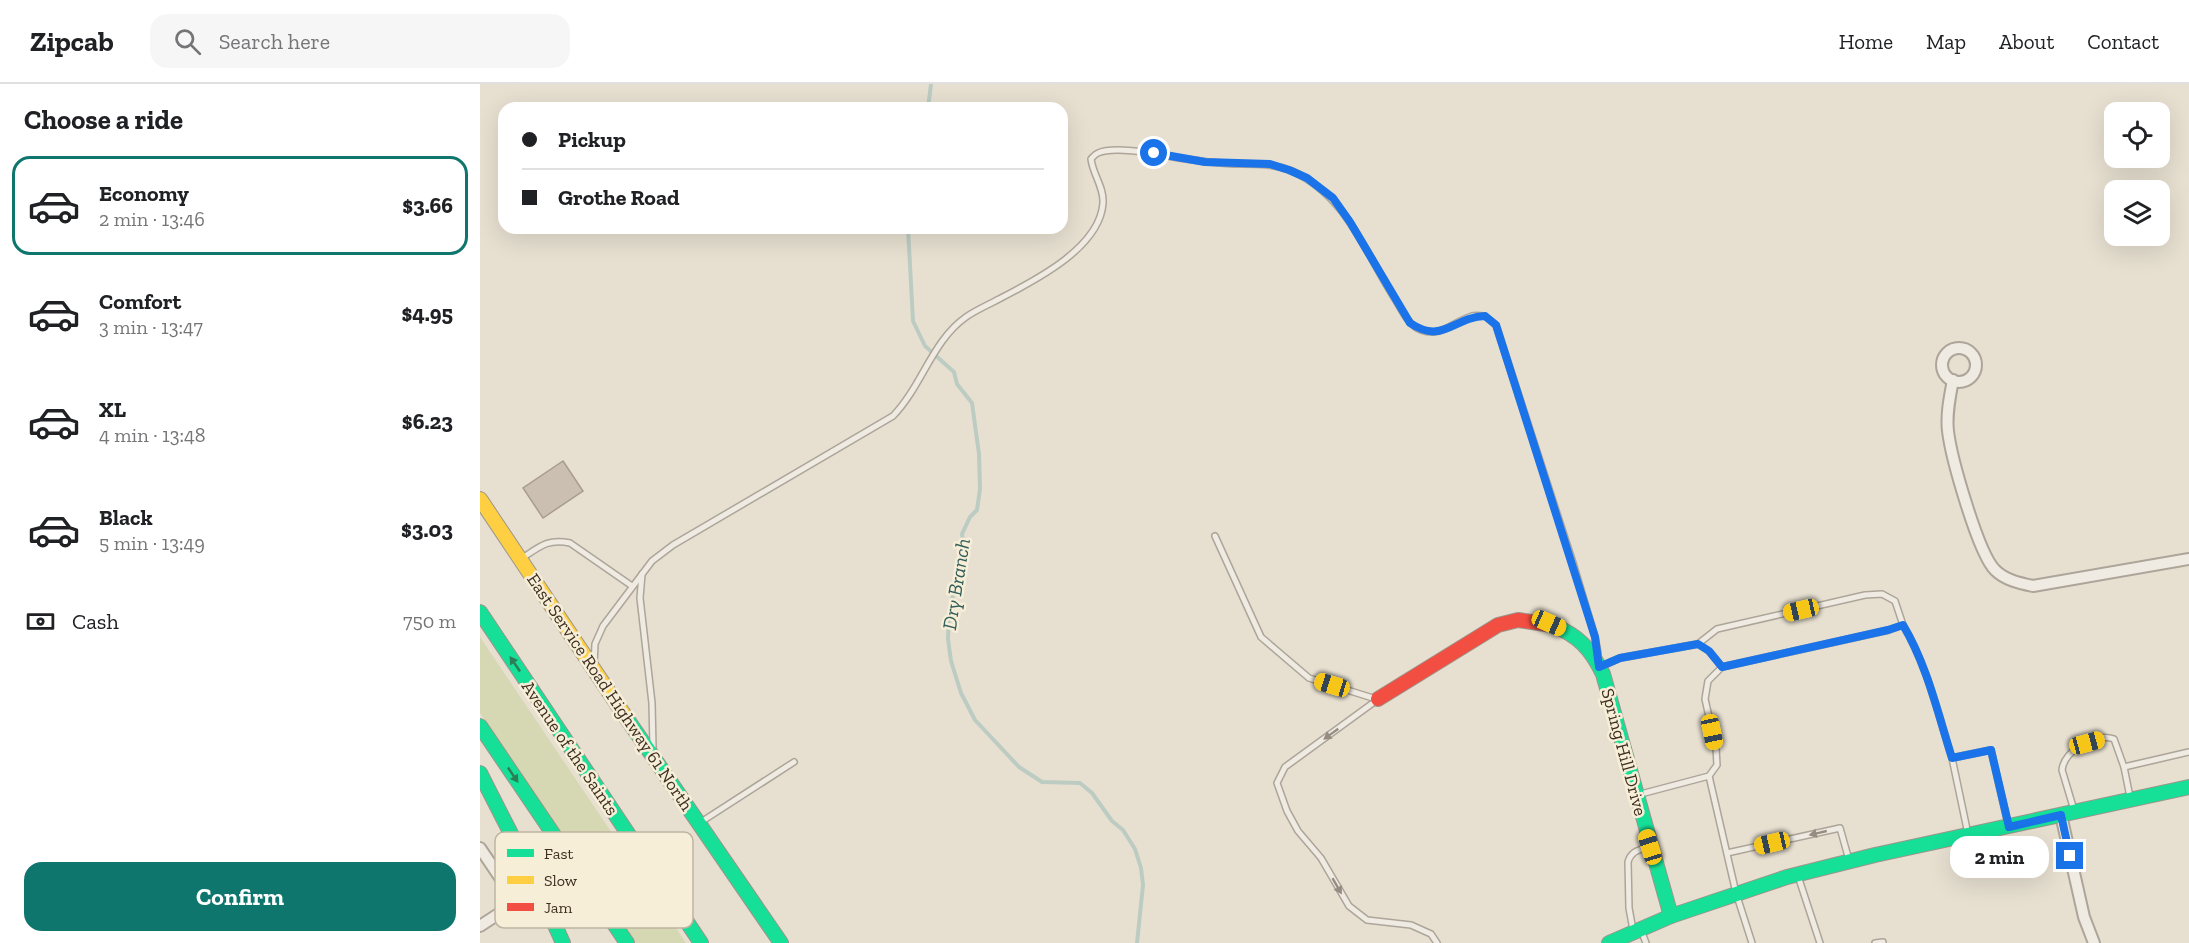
<!DOCTYPE html>
<meta charset="utf-8">
<style>
body{margin:0;font-family:"Zilla Slab",serif;background:#f6f6f6;color:#202124;height:100vh;display:flex;flex-direction:column;font-size:22px;white-space:nowrap}
*{box-sizing:border-box;margin:0}
p{font-size:20px;color:#757577}
.icon{flex:none;width:33px;height:33px;fill:none;stroke:currentColor;stroke-width:2;stroke-linecap:round;stroke-linejoin:round}
.map{position:relative;flex:1;overflow:hidden}
.details{display:flex;flex-direction:column;background:#fff;width:480px}
.details>*{flex:none}
.banner{position:absolute;left:18px;top:18px;width:570px;height:132px;border-radius:18px;box-shadow:0 6px 24px #0002;display:grid;align-content:center;height:132px;padding:0 24px;background:#fff}
.controls{position:absolute;left:1624px;top:18px;display:grid;gap:12px}
.controls a{display:grid;place-items:center;width:66px;height:66px;border-radius:12px;background:#fff;box-shadow:0 6px 24px #0002;font-size:30px}
.end{position:absolute;width:27px;height:27px;margin:-14px;border:8px solid #1a73e8;background:#fff;box-shadow:0 0 0 3px #fff}
.from{border-radius:50%}
.bubble{position:absolute;height:42px;border-radius:18px;background:#fff;box-shadow:0 6px 24px #0002;font-size:20px;font-weight:700;line-height:42px;text-align:center}
.car{position:absolute;width:18px;height:36px;margin:-18px -9px;border-radius:8px;box-shadow:0 0 4px 2px #0007;background:linear-gradient(#f5c518 24%,#345 0 40%,#f5c518 0 76%,#345 0 86%,#f5c518 0)}
.banner b{display:flex;align-items:center;gap:21px;height:57px;font-size:22px}
.banner b+b{border-top:2px solid #e0e0e0}
.banner i{width:15px;height:15px;background:#202124}
ul{padding:0;list-style:none}
li{display:flex;align-items:center;gap:18px;height:99px;margin:0 12px 9px;padding:0 12px;border:3px solid transparent;border-radius:18px}
li div{flex:1}
li b{display:block;font-size:22px}
li em{font-style:normal;font-weight:700}
li.current{border-color:#0f766e}
li>.icon{width:54px;height:54px;stroke-width:1.5}
h2{padding:0 24px;font-size:27px;line-height:72px}
.pay{display:flex;align-items:center;gap:15px;height:66px;padding:0 24px;font-size:22px}
.pay p{margin-inline-start:auto}
.action{display:flex;gap:12px;margin-top:auto;padding:12px 24px}
.action a{flex:1;height:69px;border-radius:18px;background:#0f766e;color:#fff;font-size:24px;font-weight:700;line-height:69px;text-align:center}
header{display:flex;align-items:center;gap:36px;box-sizing:border-box;height:84px;padding:0 30px;background:#fff;border-bottom:2px solid #e0e0e0}
header strong{font-size:28px}
nav{display:flex;gap:33px;margin-inline-start:auto;font-size:21px}
.search{width:420px;height:54px;background:#f6f6f6;display:flex;align-items:center;gap:15px;box-sizing:border-box;padding:0 21px;border-radius:18px;color:#757577;font-size:22px}
main{display:flex;flex:1;min-height:0}
.map>svg:first-child{display:block}
.green{fill:#d6d7b3}
.lines{fill:none;stroke-linecap:round;stroke-linejoin:round}
.stream{stroke:#bcccc2;stroke-width:4}
.building{fill:#cbbfb2;stroke:#a89c90;stroke-width:1.5}
.lane-casing{stroke:#ada599;stroke-width:8}
.street-casing{stroke:#ada599;stroke-width:14}
.fast-casing{stroke:#9c958a;stroke-width:16}
.slow-casing{stroke:#9c958a;stroke-width:16}
.jam-casing{stroke:#9c958a;stroke-width:16}
.lane{stroke:#efebe3;stroke-width:5}
.street{stroke:#efebe3;stroke-width:10}
.fast{stroke:#16e098;stroke-width:14}
.slow{stroke:#ffcf43;stroke-width:14}
.jam{stroke:#f24e42;stroke-width:14}
.oneway{fill:#2b7e56}
.oneway2{fill:#968c82}
.route{stroke:#1a73e8;stroke-width:8}
.labels{text-anchor:middle;stroke-width:5;stroke-linejoin:round;paint-order:stroke}
.street-label{font-size:18px;fill:#3d2e20;stroke:#f7eed8}
.water-label{font-size:20px;font-style:italic;fill:#2f5d5a;stroke:#f7eed8}
.key{fill:#f7eed8;stroke:#bfb4a1;stroke-width:1.5}
.key-label{font-size:16px;fill:#3d2e20}
</style>
<header>
<strong>Zipcab</strong>
<div class="search"><svg class="icon" aria-label="search" viewBox="0 0 24 24"><circle cx="10" cy="10" r="6"/><path d="M15 15l6 6"/></svg>Search here</div>
<nav><a>Home</a><a>Map</a><a>About</a><a>Contact</a></nav>
</header>
<main>
<section class="details">
<h2>Choose a ride</h2>
<ul>
<li class="current"><svg class="icon" aria-label="car" viewBox="0 0 24 24"><path d="M5 17H2v-5l4-1 3-4h7l3 4 3 1v5h-3M9 17h6M6 11h13"/><circle cx="7" cy="17" r="2"/><circle cx="17" cy="17" r="2"/></svg><div><b>Economy</b><p>2 min · 13:46</p></div><em>$3.66</em></li>
<li><svg class="icon" aria-label="car" viewBox="0 0 24 24"><path d="M5 17H2v-5l4-1 3-4h7l3 4 3 1v5h-3M9 17h6M6 11h13"/><circle cx="7" cy="17" r="2"/><circle cx="17" cy="17" r="2"/></svg><div><b>Comfort</b><p>3 min · 13:47</p></div><em>$4.95</em></li>
<li><svg class="icon" aria-label="car" viewBox="0 0 24 24"><path d="M5 17H2v-5l4-1 3-4h7l3 4 3 1v5h-3M9 17h6M6 11h13"/><circle cx="7" cy="17" r="2"/><circle cx="17" cy="17" r="2"/></svg><div><b>XL</b><p>4 min · 13:48</p></div><em>$6.23</em></li>
<li><svg class="icon" aria-label="car" viewBox="0 0 24 24"><path d="M5 17H2v-5l4-1 3-4h7l3 4 3 1v5h-3M9 17h6M6 11h13"/><circle cx="7" cy="17" r="2"/><circle cx="17" cy="17" r="2"/></svg><div><b>Black</b><p>5 min · 13:49</p></div><em>$3.03</em></li>
</ul>
<div class="pay"><svg class="icon" aria-label="cash" viewBox="0 0 24 24"><path d="M3 7h18v10H3z"/><circle cx="12" cy="12" r="2"/></svg>Cash<p>750 m</p></div>
<div class="action"><a>Confirm</a></div>
</section>
<div class="map">
<svg width="1709" height="859" viewBox="0 0 1709 859">
<rect width="100%" height="100%" fill="#e7e0d1"/>
<polygon class="green" points="0,553 206,859 156,859 0,629"/>
<g class="lines">
<g class="stream">
<polyline points="448,24 451,0"/>
<polyline points="428,144 433,237 445,262 474,288 477,300 492,319 499,370 500,405 497,426 490,433 482,450 484,462 469,529 468,555 471,577 481,609 495,636 539,683 562,698 600,699 612,709 632,737 643,746 655,765 661,784 663,801 657,859"/>
</g>
</g>
<polygon class="building" points="83,377 103,407 63,434 43,404"/>
<g class="lines">
<defs>
<g id="lane">
<polyline points="735,452 781,553 829,594 896,615"/>
<path d="M41,475C59,463 68,454 90,459L152,502"/>
<polyline points="162,490 160,514 172,619 173,663"/>
<path d="M1423,541C1447,581 1458,630 1472,674"/>
<path d="M114,581L115,560L123,542L172,477L193,461L413,332C442,302 452,257 486,233C496,226 508,221 519,215C554,197 620,164 623,119C624,103 613,91 611,75C613,73 615,70 618,69C635,61 681,71 699,74C717,77 735,79 753,80C774,80 792,79 812,87C866,111 885,168 915,215C922,226 928,241 941,246C961,254 974,237 992,232C996,231 1001,232 1005,232L1016,241L1093,479L1115,553L1118,569"/>
<polyline points="1120,583 1140,574 1218,560 1229,567 1242,583"/>
<polyline points="897,616 805,683 797,699 807,727 818,747 841,774 869,822 887,836 931,841 951,850 957,859"/>
<polyline points="1229,692 1256,809 1272,859"/>
<polyline points="1157,711 1229,692 1237,681 1236,664 1225,615 1228,597 1242,583 1409,546 1423,541 1415,517 1402,510 1385,511 1237,545 1218,560"/>
<polyline points="1650,713 1644,683 1709,668"/>
<path d="M1594,726L1582,686C1584,666 1616,648 1634,655L1644,683"/>
<polyline points="221,738 314,678"/>
<polyline points="1488,750 1472,674 1511,666 1528,740"/>
<polyline points="1247,769 1360,744 1369,776"/>
<polyline points="1318,792 1340,859"/>
<path d="M1153,846L1149,824L1148,778C1151,767 1159,766 1168,763"/>
<polyline points="1161,846 1166,859"/>
<polyline points="1395,859 1403,858"/>
</g>
<g id="street">
<circle cx="1479" cy="281" r="17"/>
<path d="M1473,296C1470,312 1466,330 1468,347C1471,373 1498,469 1515,486C1525,496 1539,499 1553,502L1709,475"/>
<polyline points="1581,731 1604,833 1614,859"/>
<polyline points="0,764 27,804 31,815 23,827 0,842"/>
</g>
<g id="fast">
<polyline points="0,528 221,859"/>
<path d="M1072,541C1098,551 1111,565 1123,590L1191,832"/>
<polyline points="143,629 301,859"/>
<polyline points="0,642 147,859"/>
<polyline points="0,689 56,799 83,859"/>
<polyline points="1129,859 1191,832 1307,793 1395,771 1709,703"/>
</g>
<polyline id="slow" points="0,415 143,629"/>
<polyline id="jam" points="898,615 1018,541 1038,536 1072,541"/>
</defs>
<use href="#lane" class="lane-casing"/>
<use href="#street" class="street-casing"/>
<use href="#fast" class="fast-casing"/>
<use href="#slow" class="slow-casing"/>
<use href="#jam" class="jam-casing"/>
<use href="#lane" class="lane"/>
<use href="#street" class="street"/>
<use href="#fast" class="fast"/>
<use href="#slow" class="slow"/>
<use href="#jam" class="jam"/>
</g>
<defs><path id="oneway-solid" d="M-6-.8H1V-3.2L6.5 0L1 3.2V.8H-6Z" transform="scale(1.5)"/></defs>
<g class="oneway">
<use href="#oneway-solid" transform="translate(35 580) rotate(-124)"/>
<use href="#oneway-solid" transform="translate(33 691) rotate(56)"/>
</g>
<g class="oneway2">
<use href="#oneway-solid" transform="translate(851 650) rotate(144)"/>
<use href="#oneway-solid" transform="translate(1338 749) rotate(167)"/>
<use href="#oneway-solid" transform="translate(857 802) rotate(60)"/>
</g>
<g class="lines">
<path class="route" d="M674,69L725,78L790,80L809,86L827,94L853,114L870,138L930,239C963,261 973,233 1005,232L1016,241L1115,553L1119,583L1140,574L1218,560L1229,567L1242,583L1408,546L1423,541C1447,581 1458,630 1472,674L1511,666L1529,743L1581,731L1590,772"/>
</g>
<g class="labels">
<g class="street-label">
<text transform="translate(130 608) rotate(56)" y="6">East Service Road Highway 61 North</text>
<text transform="translate(90 664) rotate(56)" y="6">Avenue of the Saints</text>
<text transform="translate(1144 668) rotate(75)" y="6">Spring Hill Drive</text>
</g>
<g class="water-label">
<text transform="translate(476 500) rotate(-81)" y="7">Dry Branch</text>
</g>
</g>
<rect x="15" y="748" width="198" height="96" rx="9" class="key"/>
<rect x="27" y="765" width="27" height="8" fill="#16e098"/>
<rect x="27" y="792" width="27" height="8" fill="#ffcf43"/>
<rect x="27" y="819" width="27" height="8" fill="#f24e42"/>
<g class="key-label">
<text x="64" y="775">Fast</text>
<text x="64" y="802">Slow</text>
<text x="64" y="829">Jam</text>
</g>
</svg>
<div class="controls">
<a><svg class="icon" aria-label="locate" viewBox="0 0 24 24"><circle cx="12" cy="12" r="6"/><path d="M12 2v4M12 18v4M2 12h4M18 12h4"/></svg></a>
<a><svg class="icon" aria-label="layers" viewBox="0 0 24 24"><path d="M12 4l9 5-9 5-9-5zM3 14l9 5 9-5"/></svg></a>
</div>
<i class="end from" style="left:674px;top:69px"></i>
<i class="end" style="left:1590px;top:772px"></i>
<div class="bubble" style="left:1470px;top:752px;width:99px">2 min</div>
<i class="car" style="left:1321px;top:526px;rotate:257deg"></i>
<i class="car" style="left:1069px;top:539px;rotate:114deg"></i>
<i class="car" style="left:852px;top:601px;rotate:287deg"></i>
<i class="car" style="left:1232px;top:648px;rotate:168deg"></i>
<i class="car" style="left:1607px;top:659px;rotate:75deg"></i>
<i class="car" style="left:1292px;top:759px;rotate:257deg"></i>
<i class="car" style="left:1170px;top:763px;rotate:343deg"></i>
<div class="banner">
<b><i class="from"></i>Pickup</b>
<b><i></i>Grothe Road</b>
</div>
</div>
</main>
